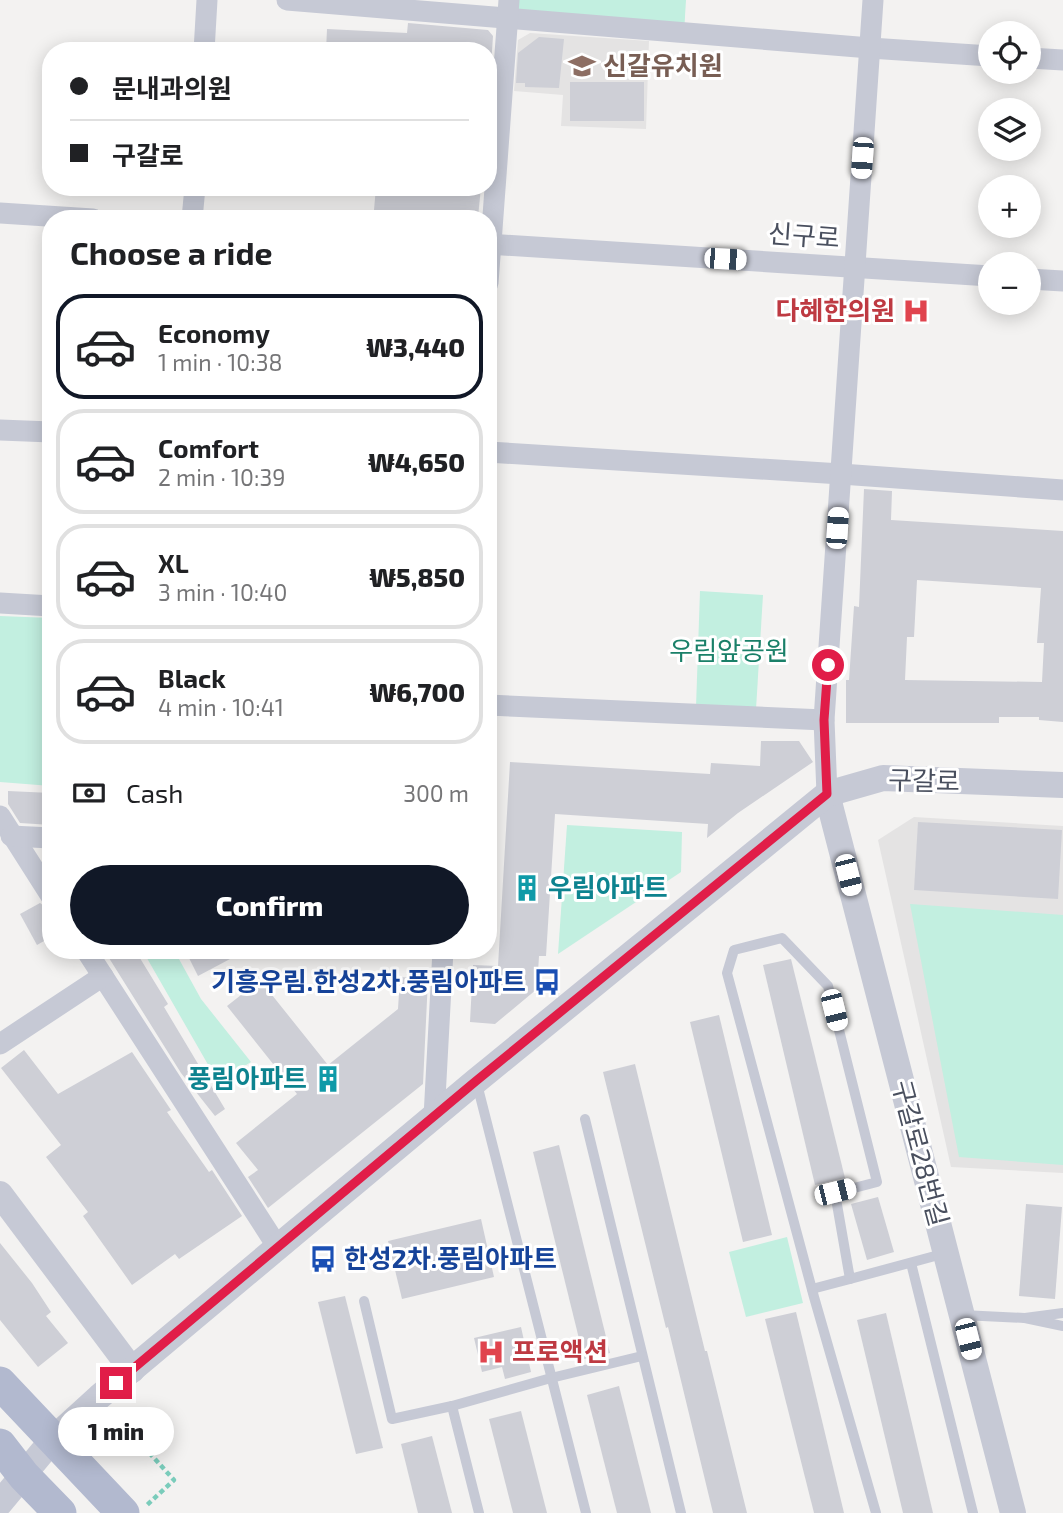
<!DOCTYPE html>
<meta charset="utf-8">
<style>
body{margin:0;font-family:"Exo 2","Noto Sans KR",sans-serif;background:#f2f2f2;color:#202124;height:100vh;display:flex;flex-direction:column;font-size:26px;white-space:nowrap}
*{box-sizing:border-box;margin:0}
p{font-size:23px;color:#757577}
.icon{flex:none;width:38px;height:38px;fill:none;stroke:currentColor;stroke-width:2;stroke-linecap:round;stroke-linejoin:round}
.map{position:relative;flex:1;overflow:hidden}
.panel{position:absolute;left:42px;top:210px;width:455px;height:749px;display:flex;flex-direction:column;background:#fff;border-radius:28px;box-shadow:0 4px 18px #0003}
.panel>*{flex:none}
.guide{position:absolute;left:42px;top:42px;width:455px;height:154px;border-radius:28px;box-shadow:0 4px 18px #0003;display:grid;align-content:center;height:154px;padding:0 28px;background:#fff}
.fabs{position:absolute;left:978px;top:21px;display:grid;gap:14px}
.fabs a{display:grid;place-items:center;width:63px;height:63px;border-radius:50%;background:#fff;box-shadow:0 4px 18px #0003;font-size:35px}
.end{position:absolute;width:32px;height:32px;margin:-16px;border:9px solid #e11d48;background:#fff;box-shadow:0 0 0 4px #fff}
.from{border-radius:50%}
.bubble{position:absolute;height:49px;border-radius:24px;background:#fff;box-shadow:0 4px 18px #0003;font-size:23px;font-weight:800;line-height:49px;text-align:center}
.car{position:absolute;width:21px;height:42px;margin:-21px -10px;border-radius:9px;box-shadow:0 0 5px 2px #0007;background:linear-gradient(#fff 24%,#345 0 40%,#fff 0 76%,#345 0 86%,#fff 0)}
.guide b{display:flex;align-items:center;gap:24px;height:66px;font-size:26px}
.guide b+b{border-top:2px solid #e0e0e0}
.guide i{width:18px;height:18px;background:#202124}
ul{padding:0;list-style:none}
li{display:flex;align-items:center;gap:21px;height:105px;margin:0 14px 10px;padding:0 14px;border:4px solid #e0e0e0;border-radius:28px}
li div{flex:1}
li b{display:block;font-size:26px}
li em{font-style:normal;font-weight:800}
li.current{border-color:#111827}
li>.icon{width:63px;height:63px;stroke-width:1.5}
h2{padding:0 28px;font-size:32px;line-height:84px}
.pay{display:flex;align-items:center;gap:18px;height:77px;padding:0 28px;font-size:26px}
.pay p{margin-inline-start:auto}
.cta{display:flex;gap:14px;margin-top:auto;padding:14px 28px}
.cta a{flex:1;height:80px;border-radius:42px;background:#111827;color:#fff;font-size:28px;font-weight:800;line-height:80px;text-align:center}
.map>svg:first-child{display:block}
.education{fill:#e4e3e3}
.green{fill:#c2efe0}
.building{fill:#cecfd6;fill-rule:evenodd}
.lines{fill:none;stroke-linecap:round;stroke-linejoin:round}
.path{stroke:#7accbb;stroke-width:4.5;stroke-dasharray:5 3.5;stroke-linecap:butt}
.service{stroke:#c6c9d5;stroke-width:10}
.minor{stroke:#c6c9d5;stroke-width:21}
.tertiary{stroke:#c6c9d5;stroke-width:26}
.primary{stroke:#b2b9cf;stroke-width:33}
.route{stroke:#e11d48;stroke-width:9}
.labels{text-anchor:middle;stroke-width:6;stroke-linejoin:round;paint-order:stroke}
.education-label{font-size:26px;font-weight:bold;fill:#785e54;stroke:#fff;text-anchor:start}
.street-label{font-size:26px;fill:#494f5e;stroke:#fff}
.health-label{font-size:26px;font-weight:bold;fill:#be3a42;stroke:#fff;text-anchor:end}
.park-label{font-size:26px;fill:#1a8069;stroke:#fff}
.culture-label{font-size:26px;font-weight:bold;fill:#0d838f;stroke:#fff;text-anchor:start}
.transit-label{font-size:26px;font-weight:bold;fill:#164399;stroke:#fff;text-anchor:end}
</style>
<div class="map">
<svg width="1063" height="1513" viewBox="0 0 1063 1513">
<rect width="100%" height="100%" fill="#f3f2f1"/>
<g class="education">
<polygon points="530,33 649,41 646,129 561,126 563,95 514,91 518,40"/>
<polygon points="914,817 1063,826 1063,1173 951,1167 878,840"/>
</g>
<g class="green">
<polygon points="509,0 686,0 684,33 507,19"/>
<polygon points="700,591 763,595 756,709 696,707"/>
<polygon points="0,616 51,618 51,786 0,782"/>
<polygon points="567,825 682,832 681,872 558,954"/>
<polygon points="910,904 1063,915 1063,1165 959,1157"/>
<polygon points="149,950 174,950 201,999 251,1062 218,1082 144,953"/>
<polygon points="787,1237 803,1303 746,1317 729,1252"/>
</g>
<g class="building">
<polygon points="408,23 488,30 493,36 490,81 488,51 326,51 327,29 407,33"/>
<polygon points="539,37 564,39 559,88 525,87 525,83 516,83 518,53"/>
<rect x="570" y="82" width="74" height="39"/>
<polygon points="376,187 481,187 478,217 374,210"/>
<path d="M864,489L892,491L891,520L1063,531V722L1039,720V717H999V723H846V680H849L854,606L859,607ZM917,580L1041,588L1037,643H1044L1042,682L905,680L907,637H914Z"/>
<polygon points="761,741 799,741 813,762 738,813 707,838 708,824 555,814 546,956 539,956 537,989 495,1024 470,1022 473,965 498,966 510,762 710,774 711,763 760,766"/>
<polygon points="8,791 51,793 51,825 20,823 8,804"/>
<polygon points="918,822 1062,830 1058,899 914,890"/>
<polygon points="40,903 51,911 51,937 37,945 20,914"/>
<polygon points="104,950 135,950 168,1004 164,1007 225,1109 215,1116 181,1073"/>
<polygon points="185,950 247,950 198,976"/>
<polygon points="791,959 845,1178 815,1185 763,965"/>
<polygon points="400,977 428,979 423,1084 268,1208 248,1177 258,1170 236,1143 297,1094 227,1006 260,980 328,1065 398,1009"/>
<polygon points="719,1015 772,1235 743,1242 690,1022"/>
<polygon points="24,1050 58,1094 132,1052 171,1110 167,1112 209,1172 212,1170 242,1216 179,1259 175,1254 132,1285 83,1216 88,1212 46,1157 61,1145 1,1068"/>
<polygon points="635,1064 705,1351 707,1351 747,1513 713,1513 668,1327 666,1328 603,1072"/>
<polygon points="559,1145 610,1353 584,1359 533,1152"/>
<polygon points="878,1197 894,1252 867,1260 851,1204"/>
<polygon points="1026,1204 1062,1207 1055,1299 1019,1296"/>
<polygon points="481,1219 494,1277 402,1299 388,1241"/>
<polygon points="0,1243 32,1283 51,1312 46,1316 68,1343 38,1367 0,1320"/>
<polygon points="345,1296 383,1448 356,1454 318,1302"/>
<polygon points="796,1312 804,1345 844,1513 814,1513 765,1319"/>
<polygon points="886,1313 933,1513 903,1513 857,1320"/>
<polygon points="521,1327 531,1372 505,1379 502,1367 482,1372 474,1338"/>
<polygon points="619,1386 651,1513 617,1513 587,1395"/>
<polygon points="521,1411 547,1513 513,1513 489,1419"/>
<polygon points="432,1436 452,1513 418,1513 401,1444"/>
</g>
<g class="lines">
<polyline class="path" points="115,1415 174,1480 147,1505"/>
<g class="service">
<polyline points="477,1084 586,1513"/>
<polyline points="585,1119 681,1513"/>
<polyline points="911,1263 973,1513"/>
<polyline points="812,1289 850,1279"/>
<polyline points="364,1301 392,1419 452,1406"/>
<polyline points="1063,1313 1025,1318 1063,1326"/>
<polyline points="962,1315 1025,1318"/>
<polyline points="479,1513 452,1406 551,1378 642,1356"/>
<polyline points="876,1513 814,1297 727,973 734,950 782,938 828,986 877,1182 835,1193 850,1279 946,1253"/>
</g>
<g class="minor">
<polyline points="287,0 870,48 990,56"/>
<polyline points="204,51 207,0"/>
<polyline points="1029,58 1063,60"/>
<polyline points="0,213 93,219"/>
<polyline points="192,219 195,187"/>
<polyline points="488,244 990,276"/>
<polyline points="1029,279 1063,281"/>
<polyline points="488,283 509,0"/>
<polyline points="0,430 51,432"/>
<polyline points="488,452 841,474 1063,490"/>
<polyline points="0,603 51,606"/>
<polyline points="488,705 824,720"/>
<polyline points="827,794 824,720 873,0"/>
<polyline points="0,816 51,896"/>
<polyline points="11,836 51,838"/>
<polyline points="86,950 277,1246"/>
<polyline points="0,1044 103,976"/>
<polyline points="434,1117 443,950"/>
</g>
<g class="tertiary">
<polyline points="827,794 1013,1513"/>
<polyline points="0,1194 132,1370"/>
<polyline points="0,1503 54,1438 99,1397 476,1081 827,794 883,778 1063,785"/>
</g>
<g class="primary">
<polyline points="0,1383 123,1513"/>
<polyline points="0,1445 24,1476 60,1513"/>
</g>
</g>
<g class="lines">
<polyline class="route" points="116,1383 476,1081 827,794 824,720 828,665"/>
</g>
<defs>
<symbol id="school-bare" viewBox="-9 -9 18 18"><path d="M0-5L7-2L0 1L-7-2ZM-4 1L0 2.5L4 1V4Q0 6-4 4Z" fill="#8d6e63" stroke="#fff" stroke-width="2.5" paint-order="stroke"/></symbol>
<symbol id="hospital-bare" viewBox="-9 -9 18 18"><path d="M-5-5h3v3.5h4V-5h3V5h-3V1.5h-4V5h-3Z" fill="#e0444e" stroke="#fff" stroke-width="2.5" paint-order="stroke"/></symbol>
<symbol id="building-bare" viewBox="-9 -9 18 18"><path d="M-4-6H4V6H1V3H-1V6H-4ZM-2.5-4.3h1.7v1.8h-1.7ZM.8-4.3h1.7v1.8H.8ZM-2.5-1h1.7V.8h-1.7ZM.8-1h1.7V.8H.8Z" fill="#0f9aa8" stroke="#fff" stroke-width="2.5" paint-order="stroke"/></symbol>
<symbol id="bus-bare" viewBox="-9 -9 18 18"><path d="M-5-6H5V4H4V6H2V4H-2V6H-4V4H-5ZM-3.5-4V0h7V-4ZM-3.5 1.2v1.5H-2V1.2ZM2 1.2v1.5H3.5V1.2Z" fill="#1a4fb4" stroke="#fff" stroke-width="2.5" paint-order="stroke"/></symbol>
</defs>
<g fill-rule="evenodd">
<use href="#school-bare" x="563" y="47" width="38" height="38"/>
<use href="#hospital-bare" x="897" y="292" width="38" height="38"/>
<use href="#building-bare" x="508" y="869" width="38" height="38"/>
<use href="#bus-bare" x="528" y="963" width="38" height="38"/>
<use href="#building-bare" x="309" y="1060" width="38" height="38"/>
<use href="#bus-bare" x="304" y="1240" width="38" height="38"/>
<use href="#hospital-bare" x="472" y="1333" width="38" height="38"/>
</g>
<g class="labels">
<g class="education-label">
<text x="603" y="75">신갈유치원</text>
</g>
<g class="street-label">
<text transform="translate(804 236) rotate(4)" y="9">신구로</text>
<text transform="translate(924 781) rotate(1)" y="9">구갈로</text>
<text transform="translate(920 1153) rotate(75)" y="9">구갈로28번길</text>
</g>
<g class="health-label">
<text x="895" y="320">다혜한의원</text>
<text x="512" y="1361" text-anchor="start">프로액션</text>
</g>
<g class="park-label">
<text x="729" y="660">우림앞공원</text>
</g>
<g class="culture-label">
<text x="548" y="897">우림아파트</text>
<text x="307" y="1088" text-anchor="end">풍림아파트</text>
</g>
<g class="transit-label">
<text x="526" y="991">기흥우림.한성2차.풍림아파트</text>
<text x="344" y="1268" text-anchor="start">한성2차.풍림아파트</text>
</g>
</g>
</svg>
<div class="fabs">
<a><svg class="icon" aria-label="locate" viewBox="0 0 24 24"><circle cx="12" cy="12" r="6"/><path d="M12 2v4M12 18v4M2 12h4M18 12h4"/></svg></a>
<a><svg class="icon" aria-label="layers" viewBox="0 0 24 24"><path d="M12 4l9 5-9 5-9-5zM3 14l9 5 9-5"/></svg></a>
<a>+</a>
<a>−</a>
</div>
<i class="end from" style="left:828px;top:665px"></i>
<i class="end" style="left:116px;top:1383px"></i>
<div class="bubble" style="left:58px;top:1407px;width:116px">1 min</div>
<i class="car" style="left:862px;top:158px;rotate:184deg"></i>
<i class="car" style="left:725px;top:259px;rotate:93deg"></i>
<i class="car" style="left:837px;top:528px;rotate:4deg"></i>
<i class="car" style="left:848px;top:875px;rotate:166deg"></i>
<i class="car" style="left:834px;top:1010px;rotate:166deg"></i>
<i class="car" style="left:835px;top:1192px;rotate:76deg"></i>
<i class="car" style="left:968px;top:1339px;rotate:166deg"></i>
<div class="guide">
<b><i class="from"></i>문내과의원</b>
<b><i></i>구갈로</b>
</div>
<section class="panel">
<h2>Choose a ride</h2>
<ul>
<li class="current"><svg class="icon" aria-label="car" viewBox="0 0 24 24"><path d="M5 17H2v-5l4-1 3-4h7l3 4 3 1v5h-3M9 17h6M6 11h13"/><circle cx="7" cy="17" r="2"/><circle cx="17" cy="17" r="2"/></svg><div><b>Economy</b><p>1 min · 10:38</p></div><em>₩3,440</em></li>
<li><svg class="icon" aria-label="car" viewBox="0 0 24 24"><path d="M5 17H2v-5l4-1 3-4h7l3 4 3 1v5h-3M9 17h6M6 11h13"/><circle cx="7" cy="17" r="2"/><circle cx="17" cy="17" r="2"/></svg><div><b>Comfort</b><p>2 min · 10:39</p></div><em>₩4,650</em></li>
<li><svg class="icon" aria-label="car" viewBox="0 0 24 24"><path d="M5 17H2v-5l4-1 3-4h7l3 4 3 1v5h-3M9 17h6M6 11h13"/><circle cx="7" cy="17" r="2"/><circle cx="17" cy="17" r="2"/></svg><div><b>XL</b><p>3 min · 10:40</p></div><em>₩5,850</em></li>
<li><svg class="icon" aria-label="car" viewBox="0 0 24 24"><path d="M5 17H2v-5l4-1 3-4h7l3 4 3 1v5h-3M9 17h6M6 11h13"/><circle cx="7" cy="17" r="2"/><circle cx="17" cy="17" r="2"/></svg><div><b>Black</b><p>4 min · 10:41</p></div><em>₩6,700</em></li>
</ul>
<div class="pay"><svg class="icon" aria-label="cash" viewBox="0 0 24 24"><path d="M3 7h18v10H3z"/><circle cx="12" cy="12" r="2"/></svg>Cash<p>300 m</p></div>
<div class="cta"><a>Confirm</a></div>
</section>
</div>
